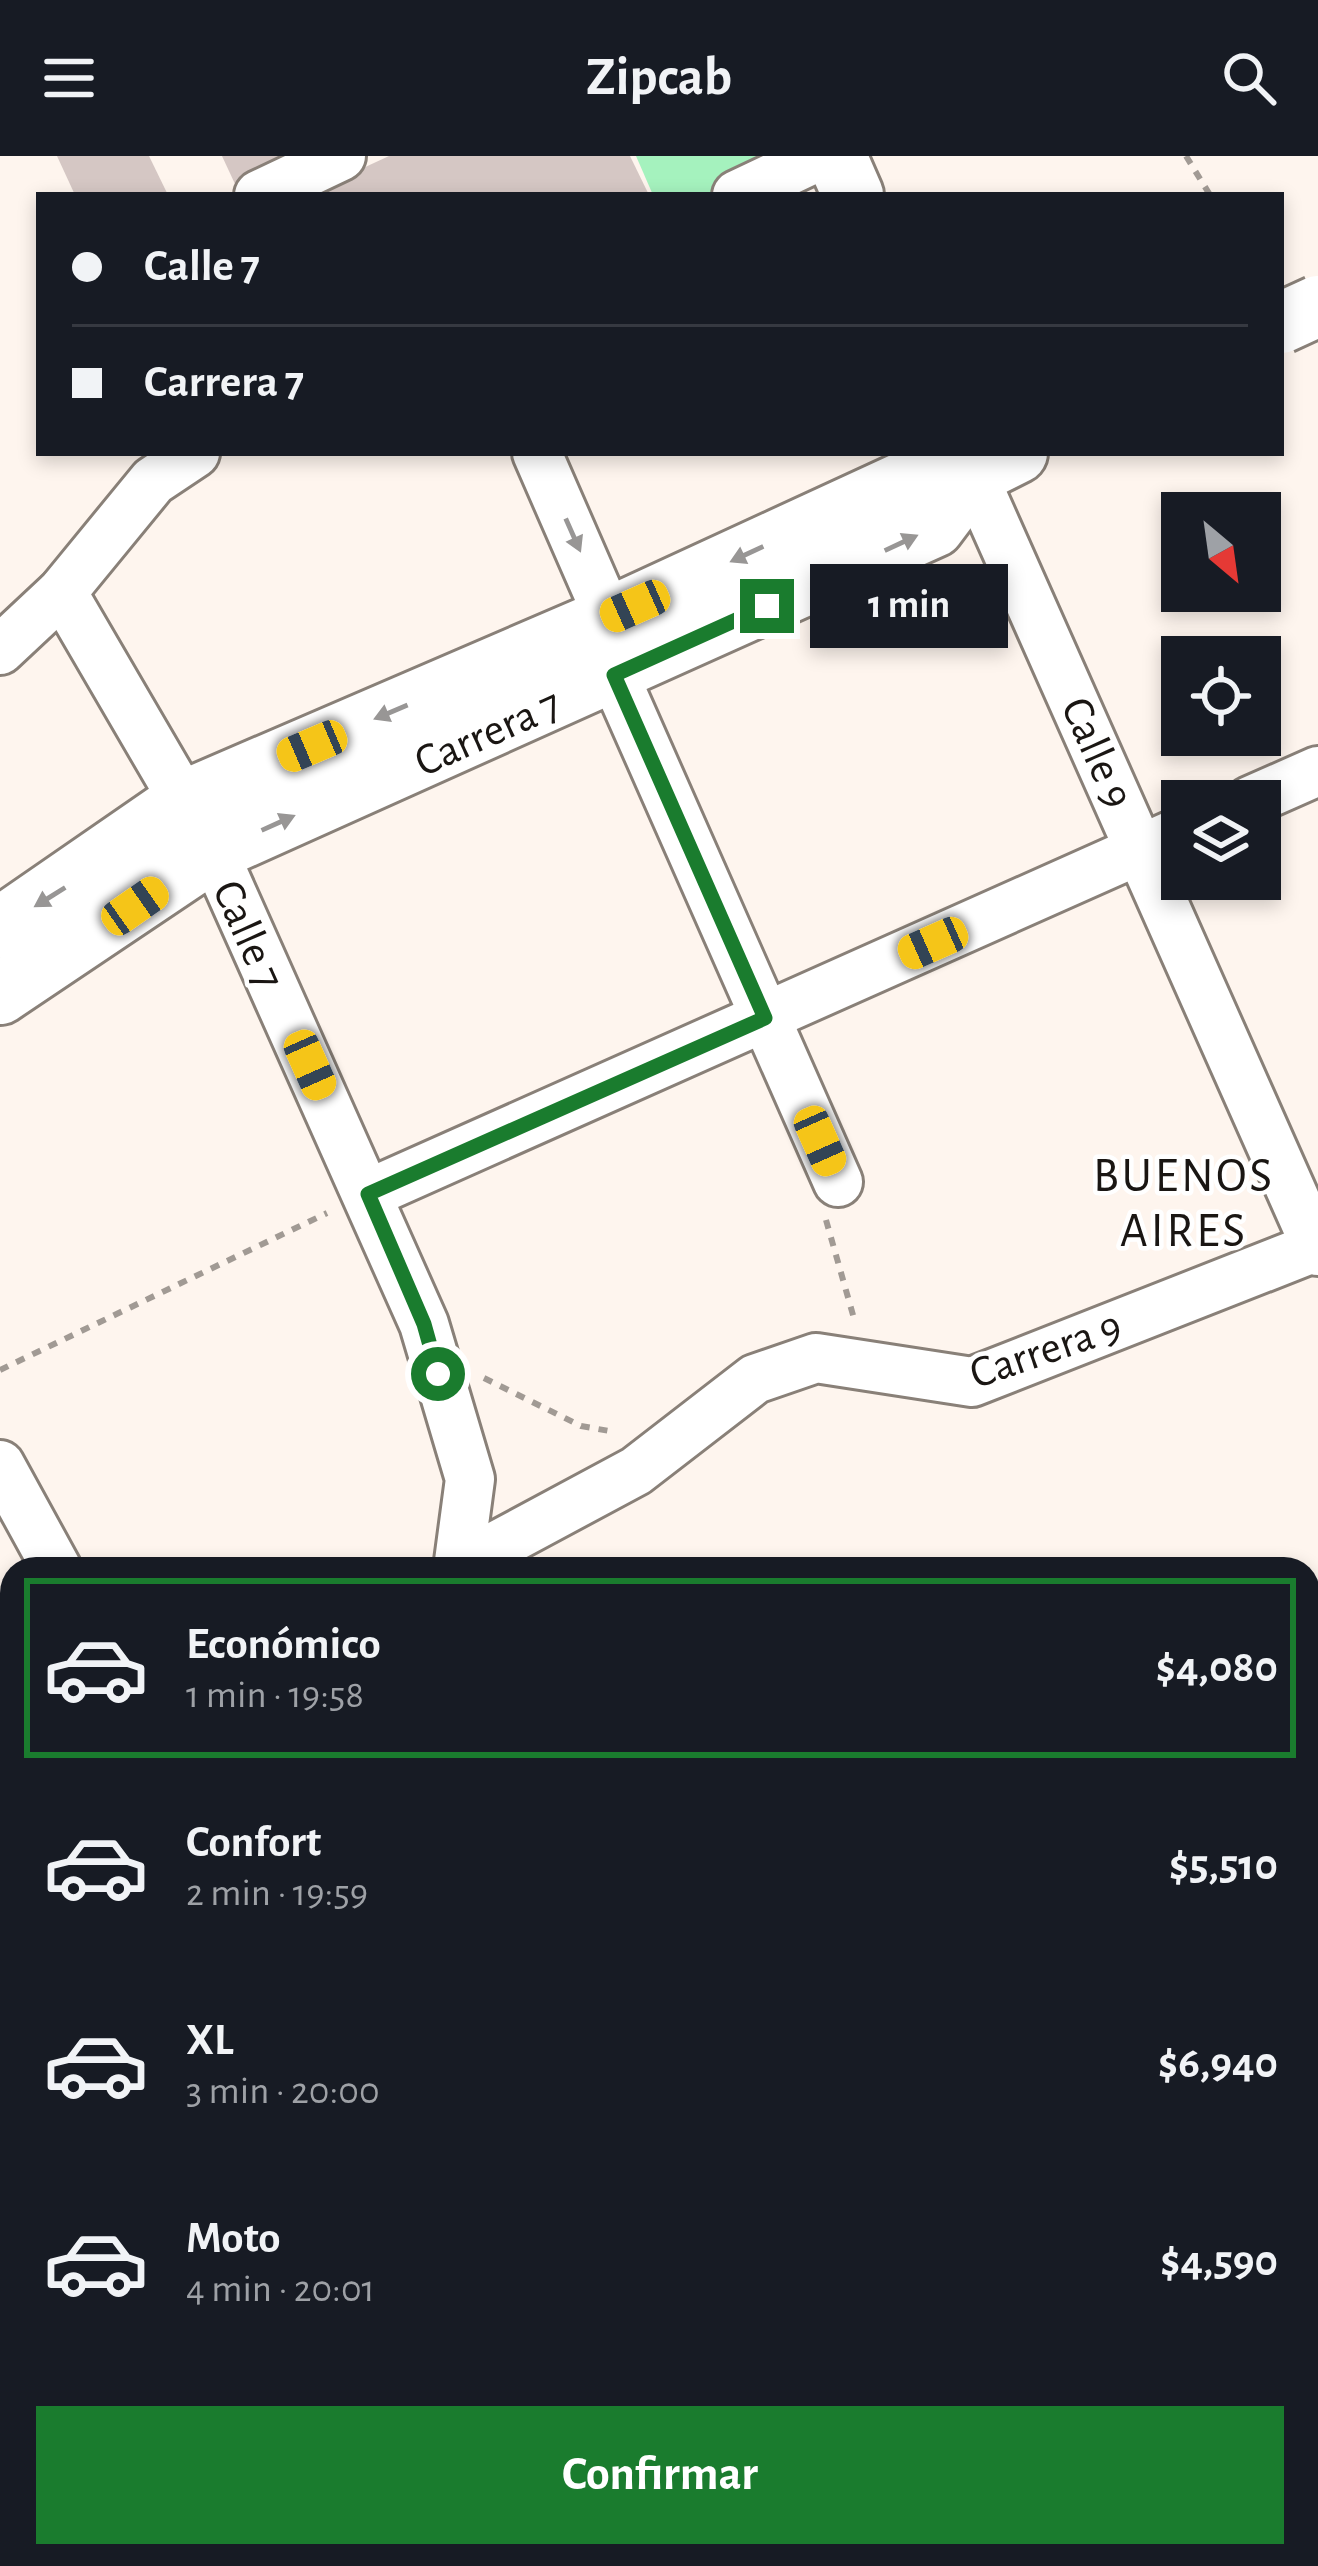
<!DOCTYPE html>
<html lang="es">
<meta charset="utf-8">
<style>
body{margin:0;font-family:"Alegreya Sans",sans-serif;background:#20242c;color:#f1f3f6;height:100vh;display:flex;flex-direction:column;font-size:45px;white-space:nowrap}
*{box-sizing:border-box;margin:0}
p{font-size:39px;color:#9ea1a6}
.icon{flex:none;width:66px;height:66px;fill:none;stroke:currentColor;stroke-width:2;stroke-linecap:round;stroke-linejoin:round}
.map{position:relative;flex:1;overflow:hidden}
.sheet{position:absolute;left:0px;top:1401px;width:1320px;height:1011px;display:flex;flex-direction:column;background:#171b24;border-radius:36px 36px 0 0;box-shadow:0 6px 18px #0003}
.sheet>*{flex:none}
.banner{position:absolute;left:36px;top:36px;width:1248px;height:264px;border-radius:0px;box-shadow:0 6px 18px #0003;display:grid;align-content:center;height:264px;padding:0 36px;background:#171b24}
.needle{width:78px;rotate:151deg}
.fabs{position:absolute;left:1161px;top:336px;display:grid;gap:24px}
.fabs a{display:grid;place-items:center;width:120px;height:120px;border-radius:0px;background:#171b24;box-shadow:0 6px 18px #0003;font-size:60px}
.end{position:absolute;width:54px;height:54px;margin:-27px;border:15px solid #1a7c2e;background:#fff;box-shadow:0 0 0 6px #fff}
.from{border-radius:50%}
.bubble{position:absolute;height:84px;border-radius:0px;background:#171b24;box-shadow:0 6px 18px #0003;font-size:39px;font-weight:700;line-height:84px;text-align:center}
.car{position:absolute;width:36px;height:72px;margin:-36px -18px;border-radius:15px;box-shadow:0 0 9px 3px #0007;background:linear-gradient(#f5c518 24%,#345 0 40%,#f5c518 0 76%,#345 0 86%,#f5c518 0)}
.banner b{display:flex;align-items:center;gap:42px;height:114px;font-size:45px}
.banner b+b{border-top:3px solid #363941}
.banner i{width:30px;height:30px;background:#f1f3f6}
ul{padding:21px 0 0;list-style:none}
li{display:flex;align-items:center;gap:36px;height:180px;margin:0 24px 18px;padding:0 12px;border:6px solid transparent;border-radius:0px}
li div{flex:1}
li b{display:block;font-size:45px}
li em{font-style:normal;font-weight:700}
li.active{border-color:#1a7c2e}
li>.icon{width:108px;height:108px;stroke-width:1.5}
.cta{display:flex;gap:24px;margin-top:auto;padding:24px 36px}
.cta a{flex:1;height:138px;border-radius:0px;background:#1a7c2e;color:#fff;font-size:48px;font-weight:700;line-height:138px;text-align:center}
header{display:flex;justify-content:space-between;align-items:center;height:156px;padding:0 36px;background:#171b24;font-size:54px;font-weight:700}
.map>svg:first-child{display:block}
.green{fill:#a5f2be}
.building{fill:#d5c7c4}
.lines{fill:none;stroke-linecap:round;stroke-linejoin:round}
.minor-casing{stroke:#898078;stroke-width:54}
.major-casing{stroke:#898078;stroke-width:66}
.path{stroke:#a19a94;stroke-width:6;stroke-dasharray:9 9;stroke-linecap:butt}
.minor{stroke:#fff;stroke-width:48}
.major{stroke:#fff;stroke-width:60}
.major-bridge-casing{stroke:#898078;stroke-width:66;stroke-linecap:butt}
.major-bridge{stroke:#fff;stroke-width:60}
.oneway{fill:#989695}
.route{stroke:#1a7c2e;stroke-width:15}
.labels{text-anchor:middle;stroke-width:9;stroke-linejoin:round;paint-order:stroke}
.street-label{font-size:45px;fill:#1a1613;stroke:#fff}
.neighbourhood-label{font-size:48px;letter-spacing:3px;fill:#1a1613;stroke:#fff}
</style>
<header><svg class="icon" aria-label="menu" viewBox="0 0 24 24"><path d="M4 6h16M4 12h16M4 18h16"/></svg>Zipcab<svg class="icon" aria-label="search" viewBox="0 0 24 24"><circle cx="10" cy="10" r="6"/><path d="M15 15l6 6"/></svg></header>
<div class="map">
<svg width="1318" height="2410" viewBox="0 0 1318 2410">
<rect width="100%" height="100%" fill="#fef5ee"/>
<polygon class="green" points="636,0 788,0 709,39 653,39"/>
<g class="building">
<polygon points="57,0 149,0 168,39 75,39"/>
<polygon points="222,0 295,0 235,28"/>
<polygon points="389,0 630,0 649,39 305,39"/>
</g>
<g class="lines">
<defs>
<g id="minor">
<polyline points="259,39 341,0"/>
<polyline points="737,39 819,0"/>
<polyline points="537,297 609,462"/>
<polyline points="973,319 1318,1095"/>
<polyline points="62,436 213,695 424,1168 470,1323 458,1413"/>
<polyline points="0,494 62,436 153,325 195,297"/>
<polyline points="614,519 838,1026"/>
<polyline points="1250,645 1318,615"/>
<polyline points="368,1038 1182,675"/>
<polyline points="0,1309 57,1413"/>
<polyline points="459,1410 636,1315 755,1223 816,1202 972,1226 1318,1090"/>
<polyline points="0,1666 12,1661"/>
<polyline points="1308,2037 1318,2043"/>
<polyline points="0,2123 12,2118"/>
<polyline points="516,2400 520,2410"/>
<polyline points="947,2400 951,2410"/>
<polyline points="440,2410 460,2400"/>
</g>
<g id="major">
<polyline points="836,0 853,39"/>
<polyline points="0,772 184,645 609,462 915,321 973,319 1017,297"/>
<polyline points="0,838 213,695 934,371 973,319"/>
</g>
</defs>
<use href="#minor" class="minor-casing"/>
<use href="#major" class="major-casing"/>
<g class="path">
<polyline points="1186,0 1210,39"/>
<polyline points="826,1064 855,1166"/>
<polyline points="0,1214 327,1057"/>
<polyline points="484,1222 581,1270 615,1276"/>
<polyline points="0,1749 12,1777"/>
<polyline points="768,2400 772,2410"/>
</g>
<use href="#minor" class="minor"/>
<use href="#major" class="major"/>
<defs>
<polyline id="major-bridge" points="1281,167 1318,150"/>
</defs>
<use href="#major-bridge" class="major-bridge-casing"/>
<use href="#major-bridge" class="major-bridge"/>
</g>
<defs><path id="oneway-solid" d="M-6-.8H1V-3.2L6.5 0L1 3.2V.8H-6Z" transform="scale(3)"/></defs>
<g class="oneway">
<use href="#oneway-solid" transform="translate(573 379) rotate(66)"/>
<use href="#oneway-solid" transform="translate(901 387) rotate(-25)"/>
<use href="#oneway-solid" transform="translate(747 398) rotate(155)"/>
<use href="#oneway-solid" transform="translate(391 556) rotate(157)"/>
<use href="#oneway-solid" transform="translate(278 667) rotate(-24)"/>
<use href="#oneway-solid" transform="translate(50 741) rotate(148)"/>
</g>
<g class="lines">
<polyline class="route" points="438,1218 424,1168 368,1038 765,862 614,519 767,450"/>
</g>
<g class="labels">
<g class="street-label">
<text transform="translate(487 575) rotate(-24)" y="16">Carrera 7</text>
<text transform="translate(1099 596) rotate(66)" y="16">Calle 9</text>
<text transform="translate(250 778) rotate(66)" y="16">Calle 7</text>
<text transform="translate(1045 1192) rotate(-19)" y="16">Carrera 9</text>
</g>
<g class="neighbourhood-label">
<text x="1184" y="1035">BUENOS<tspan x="1184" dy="55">AIRES</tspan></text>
</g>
</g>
</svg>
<div class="fabs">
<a><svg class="needle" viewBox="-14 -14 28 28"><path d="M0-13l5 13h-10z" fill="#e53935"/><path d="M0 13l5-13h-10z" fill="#9ea1a6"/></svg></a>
<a><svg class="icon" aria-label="locate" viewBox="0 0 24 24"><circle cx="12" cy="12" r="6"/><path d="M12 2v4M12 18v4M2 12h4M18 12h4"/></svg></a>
<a><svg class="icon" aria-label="layers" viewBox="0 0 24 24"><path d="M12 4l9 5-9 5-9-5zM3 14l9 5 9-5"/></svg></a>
</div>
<i class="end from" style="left:438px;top:1218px"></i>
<i class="end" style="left:767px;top:450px"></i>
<div class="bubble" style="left:810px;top:408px;width:198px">1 min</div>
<i class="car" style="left:635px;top:450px;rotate:246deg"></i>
<i class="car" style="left:312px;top:590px;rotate:247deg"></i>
<i class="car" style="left:135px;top:750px;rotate:55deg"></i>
<i class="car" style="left:933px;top:787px;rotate:246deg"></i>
<i class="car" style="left:310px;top:909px;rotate:156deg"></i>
<i class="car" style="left:820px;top:985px;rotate:156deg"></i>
<div class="banner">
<b><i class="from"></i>Calle 7</b>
<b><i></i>Carrera 7</b>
</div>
<section class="sheet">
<ul>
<li class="active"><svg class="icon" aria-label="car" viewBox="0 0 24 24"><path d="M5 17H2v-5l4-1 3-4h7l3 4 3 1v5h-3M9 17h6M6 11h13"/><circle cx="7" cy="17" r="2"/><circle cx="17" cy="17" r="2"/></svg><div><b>Económico</b><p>1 min · 19:58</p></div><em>$4,080</em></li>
<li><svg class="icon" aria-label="car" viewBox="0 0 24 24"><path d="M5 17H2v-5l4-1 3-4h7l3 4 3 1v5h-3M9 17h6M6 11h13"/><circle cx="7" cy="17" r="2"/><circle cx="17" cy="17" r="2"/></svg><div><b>Confort</b><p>2 min · 19:59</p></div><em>$5,510</em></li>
<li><svg class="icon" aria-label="car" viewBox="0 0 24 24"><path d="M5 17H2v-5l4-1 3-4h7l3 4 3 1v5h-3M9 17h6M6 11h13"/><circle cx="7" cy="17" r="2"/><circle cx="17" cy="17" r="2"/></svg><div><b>XL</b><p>3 min · 20:00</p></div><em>$6,940</em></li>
<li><svg class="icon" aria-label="car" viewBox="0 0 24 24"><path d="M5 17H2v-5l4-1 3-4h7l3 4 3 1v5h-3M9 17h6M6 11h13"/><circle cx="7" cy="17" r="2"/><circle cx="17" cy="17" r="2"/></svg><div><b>Moto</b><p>4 min · 20:01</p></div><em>$4,590</em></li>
</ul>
<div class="cta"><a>Confirmar</a></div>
</section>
</div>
